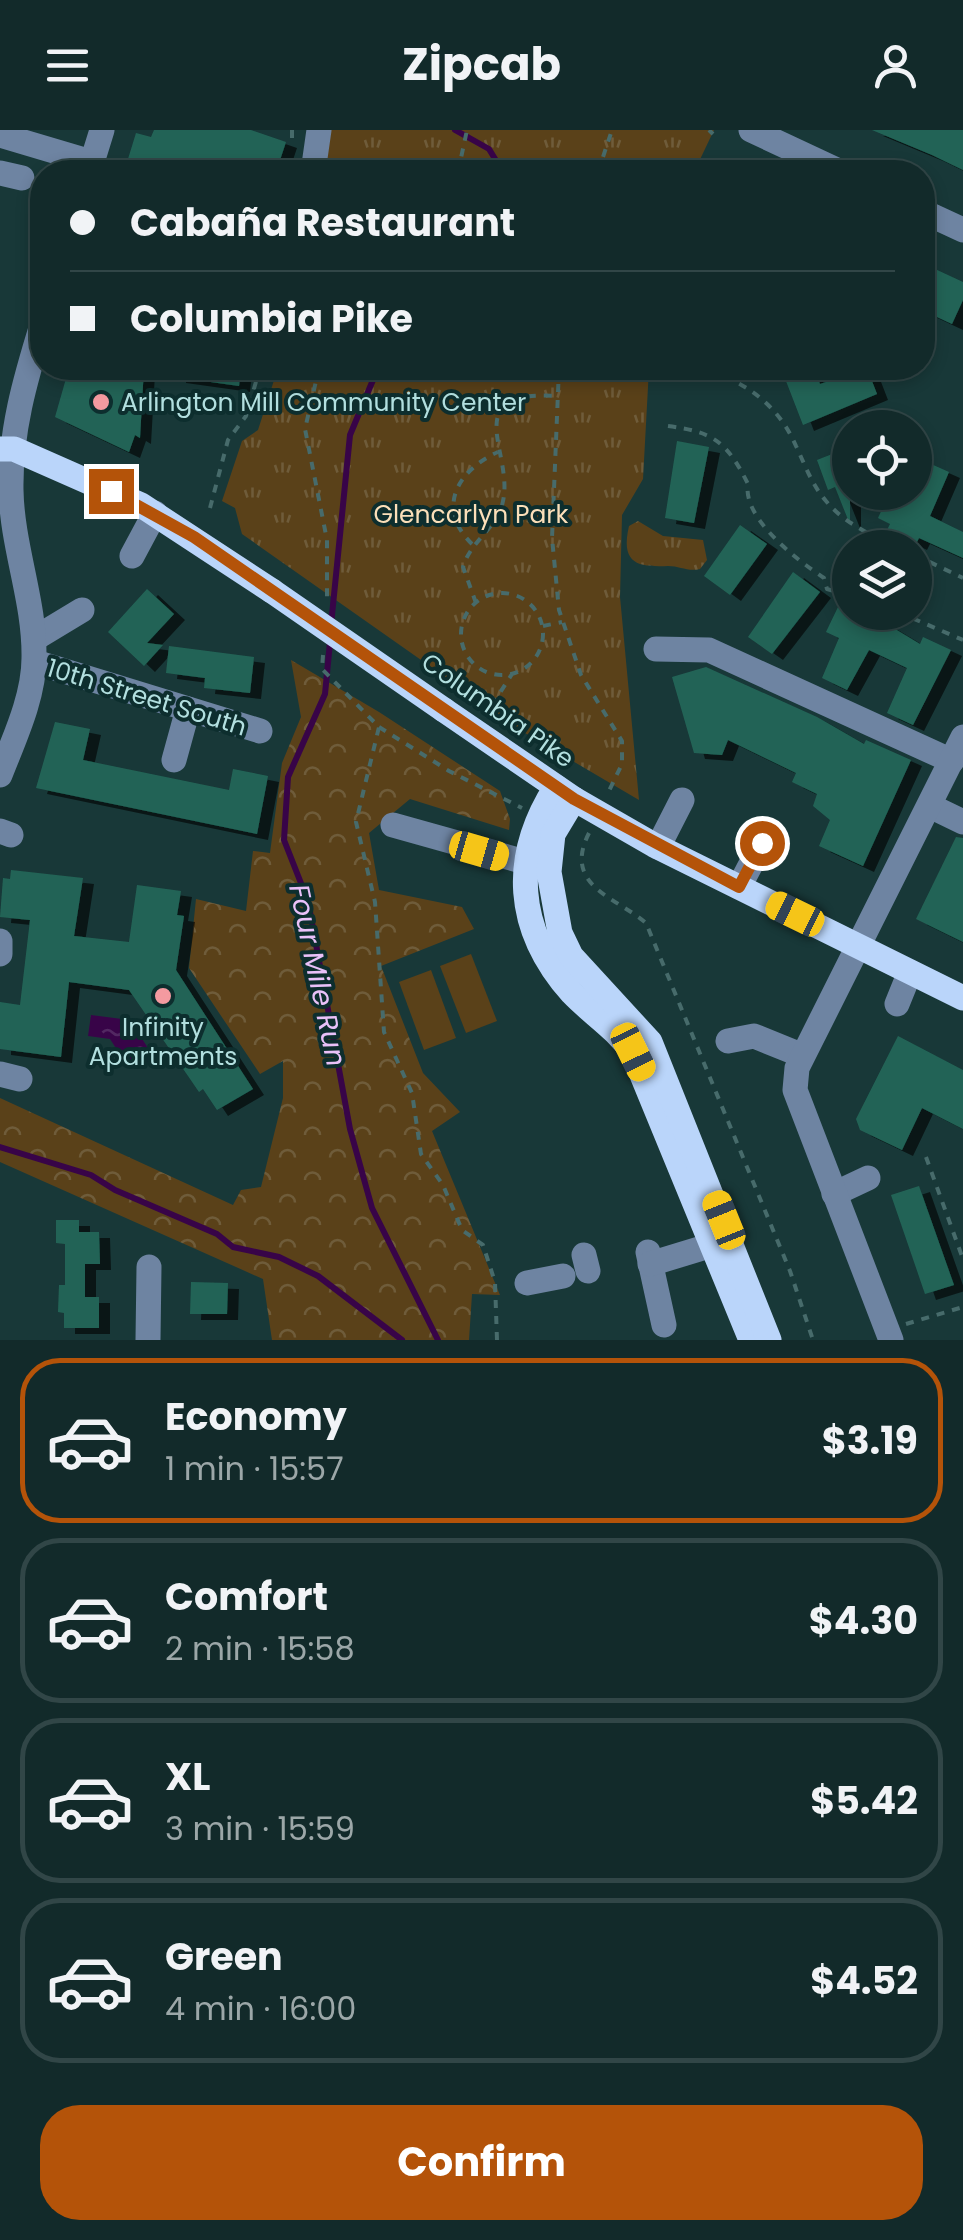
<!DOCTYPE html>
<meta charset="utf-8">
<style>
body{margin:0;font-family:Poppins,sans-serif;background:#1b3232;color:#f1f3f6;height:100vh;display:flex;flex-direction:column;font-size:38px;white-space:nowrap}
*{box-sizing:border-box;margin:0}
p{font-size:32px;color:#9ca7a8}
.icon{flex:none;width:55px;height:55px;fill:none;stroke:currentColor;stroke-width:2;stroke-linecap:round;stroke-linejoin:round}
.map{position:relative;height:1210px;overflow:hidden}
.drawer{display:flex;flex-direction:column;background:#122a2a;flex:1}
.drawer>*{flex:none}
.guide{position:absolute;left:30px;top:30px;width:905px;height:220px;border-radius:40px;box-shadow:0 5px 15px #0003,0 0 0 2px #314647;display:grid;align-content:center;height:220px;padding:0 40px;background:#122a2a}
.fabs{position:absolute;left:832px;top:280px;display:grid;gap:20px}
.fabs a{display:grid;place-items:center;width:100px;height:100px;border-radius:50%;background:#122a2a;box-shadow:0 5px 15px #0003,0 0 0 2px #314647;font-size:50px}
.end{position:absolute;width:45px;height:45px;margin:-22px;border:12px solid #b45309;background:#fff;box-shadow:0 0 0 5px #fff}
.from{border-radius:50%}
.car{position:absolute;width:30px;height:60px;margin:-30px -15px;border-radius:12px;box-shadow:0 0 8px 2px #0007;background:linear-gradient(#f5c518 24%,#345 0 40%,#f5c518 0 76%,#345 0 86%,#f5c518 0)}
.guide b{display:flex;align-items:center;gap:35px;height:95px;font-size:38px}
.guide b+b{border-top:2px solid #314647}
.guide i{width:25px;height:25px;background:#f1f3f6}
ul{padding:18px 0 0;list-style:none}
li{display:flex;align-items:center;gap:30px;height:165px;margin:0 20px 15px;padding:0 20px;border:5px solid #314647;border-radius:40px}
li div{flex:1}
li b{display:block;font-size:38px}
li em{font-style:normal;font-weight:700}
li.selected{border-color:#b45309}
li>.icon{width:90px;height:90px;stroke-width:1.5}
.cta{display:flex;gap:20px;margin-top:auto;padding:20px 40px}
.cta a{flex:1;height:115px;border-radius:40px;background:#b45309;color:#fff;font-size:40px;font-weight:700;line-height:115px;text-align:center}
header{display:flex;justify-content:space-between;align-items:center;height:130px;padding:0 40px;background:#122a2a;font-size:45px;font-weight:700}
.map>svg:first-child{display:block}
.forest{fill:url(#forest-crowns)}
.park{fill:url(#park-tufts)}
.pitch{fill:#5a4119}
.water{fill:url(#water-ripples)}
.lines{fill:none;stroke-linecap:round;stroke-linejoin:round}
.stream{stroke:#380448;stroke-width:6}
.building{fill:#226456;filter:url(#shadow)}
.path{stroke:#476b6b;stroke-width:4;stroke-dasharray:8 8;stroke-linecap:butt}
.minor{stroke:#6e84a2;stroke-width:25}
.major{stroke:#bad5fa;stroke-width:25}
.major-bridge{stroke:#bad5fa;stroke-width:25}
.route{stroke:#b45309;stroke-width:12}
.poi-dot{fill:#f49aa0;stroke:#0d2e2e;stroke-width:4}
.labels{text-anchor:middle;stroke-width:8;stroke-linejoin:round;paint-order:stroke}
.poi-label{font-size:25px;fill:#b2dfdf;stroke:#0d2e2e;text-anchor:start}
.park-label{font-size:25px;fill:#fbdfb9;stroke:#0d2e2e}
.street-label{font-size:25px;fill:#b2dfdf;stroke:#0d2e2e}
.water-label{font-size:28px;font-style:italic;fill:#e9c1f9;stroke:#0d2e2e}
</style>
<header><svg class="icon" aria-label="menu" viewBox="0 0 24 24"><path d="M4 6h16M4 12h16M4 18h16"/></svg>Zipcab<svg class="icon" aria-label="person" viewBox="0 0 24 24"><circle cx="12" cy="8" r="4"/><path d="M4 21q1-7 8-7t8 7"/></svg></header>
<div class="map">
<svg width="963" height="1210" viewBox="0 0 963 1210">
<defs>
<pattern id="forest-crowns" width="20" height="18" patternUnits="userSpaceOnUse" patternTransform="scale(2.5)"><rect width="20" height="18" fill="#5a4119"/><path d="M2 6a3 3 0 1 1 6 0M12 15a3 3 0 1 1 6 0" fill="none" stroke="#6f5c3a"/></pattern>
<pattern id="park-tufts" width="24" height="20" patternUnits="userSpaceOnUse" patternTransform="scale(2.5)"><rect width="24" height="20" fill="#5a4119"/><path d="M3 7l-1-3M5 7V3M7 7l1-3M15 17l-1-3M17 17v-4M19 17l1-3" fill="none" stroke="#6f5c3a"/></pattern>
<pattern id="water-ripples" width="26" height="14" patternUnits="userSpaceOnUse" patternTransform="scale(2.5)"><rect width="26" height="14" fill="#380448"/><path d="M2 4q2-2 4 0t4 0M15 11q2-2 4 0t4 0" fill="none" stroke="#522862"/></pattern>
<filter id="shadow"><feDropShadow dx="11" dy="6" stdDeviation="0" flood-color="#0009"/></filter>
</defs>
<rect width="100%" height="100%" fill="#183838"/>
<polygon class="forest" points="291,530 379,582 500,661 510,689 509,700 410,669 369,703 379,760 462,777 474,799 381,836 423,943 460,982 432,1001 500,1165 472,1164 469,1210 272,1210 263,1149 0,1032 0,968 233,1075 241,1060 261,1057 283,968 283,931 260,944 189,838 196,769 246,781 253,721 270,723 282,633 301,587"/>
<g class="park">
<polygon points="331,0 714,0 694,42 325,42"/>
<polygon points="278,238 649,238 643,349 622,385 620,467 639,670 525,603 242,404 235,378 222,371 242,311 258,300"/>
<path d="M638,391L663,406L703,410L707,430L700,439C688,442 680,436 668,436C639,437 620,435 629,396Z"/>
</g>
<g class="pitch">
<polygon points="471,824 497,891 466,903 440,836"/>
<polygon points="431,840 456,908 424,920 399,852"/>
</g>
<polygon class="water" points="91,885 130,890 155,929 153,933 123,929 110,909 88,906"/>
<g class="lines">
<g class="stream">
<polyline points="455,0 489,19 503,42"/>
<polyline points="331,495 350,305 378,238"/>
<polyline points="330,512 325,564 288,647 284,710 308,771 350,999 372,1078 438,1210"/>
<polyline points="0,1017 91,1045 115,1060 217,1104 233,1117 279,1127 318,1146 402,1210"/>
</g>
</g>
<g class="building">
<polygon points="154,0 251,0 286,12 276,42 124,42 136,3 151,7"/>
<polygon points="872,0 963,0 963,40 932,25"/>
<polygon points="922,133 963,152 963,170 952,194 922,180"/>
<polygon points="69,238 144,238 140,308 135,305 129,322 55,287"/>
<polygon points="175,238 241,238 239,256 175,247"/>
<polygon points="867,238 877,264 803,295 786,251 815,240 820,254"/>
<polygon points="677,311 709,317 694,393 665,388"/>
<polygon points="850,317 850,392 849,392 835,357 828,360 817,330"/>
<polygon points="922,330 949,342 930,386 963,402 963,428 919,408 916,414 887,400 890,394 878,388 890,362 915,362 915,346"/>
<polygon points="740,395 767,414 730,465 704,446"/>
<polygon points="793,442 820,462 772,524 748,507"/>
<polygon points="147,459 174,484 147,513 163,515 144,536 108,502"/>
<polygon points="838,477 867,482 920,514 923,507 951,520 913,595 887,583 907,538 869,520 847,560 822,548 839,508 826,502"/>
<polygon points="169,516 254,527 250,563 204,558 205,548 166,543"/>
<polygon points="706,537 817,587 864,614 866,610 911,630 863,736 819,716 830,690 813,676 817,664 792,652 796,643 728,610 722,625 694,623 672,547"/>
<polygon points="55,592 90,599 83,630 229,660 233,639 268,646 257,704 36,658"/>
<polygon points="956,707 963,708 963,812 916,789"/>
<polygon points="11,740 83,748 74,806 129,812 137,755 181,761 177,785 184,786 176,840 253,959 217,980 203,959 199,962 129,860 69,852 61,927 0,919 0,872 20,875 30,790 0,787 3,748 10,749"/>
<polygon points="898,906 963,940 963,999 922,978 902,1020 860,1000 856,989"/>
<polygon points="919,1056 954,1155 925,1164 891,1065"/>
<polygon points="56,1090 79,1090 79,1102 99,1102 100,1134 85,1134 85,1167 99,1167 99,1198 64,1198 64,1183 58,1182 59,1155 65,1155 65,1114 56,1113"/>
<polygon points="191,1152 228,1153 227,1184 190,1184"/>
</g>
<g class="lines">
<g class="path">
<polyline points="292,0 292,15"/>
<polyline points="709,0 713,4"/>
<polyline points="458,42 467,0"/>
<polyline points="598,42 612,0"/>
<polyline points="319,238 305,299 327,410 327,470"/>
<polyline points="559,238 552,408 559,480 581,545 622,611 622,634 608,663"/>
<path d="M694,238C740,247 777,272 796,316C805,335 812,355 826,371C845,394 872,405 898,418"/>
<path d="M668,296C714,302 727,312 748,354C742,388 797,430 824,448L827,459L850,466"/>
<polyline points="210,378 228,310 246,286 260,238"/>
<path d="M472,414C435,378 458,340 498,322"/>
<polyline points="915,425 963,448"/>
<circle cx="502" cy="504" r="41"/>
<path d="M476,473L463,437C471,410 498,398 503,371C514,323 457,260 556,266"/>
<polyline points="898,482 963,510"/>
<polyline points="543,496 562,492"/>
<polyline points="323,525 322,539 379,597 356,692 375,772 384,902 412,963 421,1024 443,1055 462,1100 483,1115 495,1152 497,1210"/>
<polyline points="492,575 512,544"/>
<polyline points="379,597 449,641 522,678"/>
<path d="M589,703C562,756 616,767 646,793L790,1141L813,1210"/>
<polyline points="926,1027 963,1129"/>
<polyline points="906,1194 963,1177"/>
</g>
<g class="minor">
<polyline points="751,0 841,42"/>
<polyline points="0,5 91,32"/>
<polyline points="89,42 102,0"/>
<polyline points="313,42 319,0"/>
<polyline points="0,43 22,48"/>
<polyline points="922,81 963,100"/>
<polyline points="132,426 155,383"/>
<polyline points="34,509 82,480"/>
<polyline points="656,519 709,520 952,631"/>
<polyline points="35,532 260,601"/>
<polyline points="174,630 188,579"/>
<path d="M0,645C14,609 34,567 34,528C35,471 12,417 11,360C10,302 25,250 42,195"/>
<polyline points="930,676 963,692"/>
<polyline points="393,695 525,732"/>
<polyline points="0,701 11,705"/>
<polyline points="658,717 682,670"/>
<polyline points="739,757 762,713"/>
<polyline points="0,811 0,824"/>
<polyline points="897,874 910,842"/>
<polyline points="728,911 754,906 801,925"/>
<polyline points="0,944 20,949"/>
<polyline points="834,1064 868,1048"/>
<polyline points="648,1122 664,1195"/>
<polyline points="584,1125 588,1141"/>
<polyline points="650,1134 732,1109"/>
<polyline points="527,1153 563,1146"/>
<polyline points="148,1210 149,1137"/>
<polyline points="891,1210 795,960 797,938 963,607"/>
</g>
<g class="major">
<polyline points="0,319 14,319 141,375 272,461"/>
<polyline points="444,580 574,669 654,715 963,868"/>
<path d="M556,657C511,727 515,799 572,863C592,884 616,898 633,923L751,1210"/>
<polyline points="574,669 553,704 549,742 560,803 571,826 650,912 769,1210"/>
</g>
<polyline class="major-bridge" points="272,461 444,580"/>
</g>
<g class="lines">
<polyline class="route" points="111,361 194,407 574,669 739,757 762,713"/>
</g>
<g class="poi-dot">
<circle cx="101" cy="272" r="10"/>
<circle cx="163" cy="866" r="10"/>
</g>
<g class="labels">
<g class="poi-label">
<text x="121" y="281">Arlington Mill Community Center</text>
<text x="163" y="906" text-anchor="middle">Infinity<tspan x="163" dy="29">Apartments</tspan></text>
</g>
<g class="park-label">
<text x="471" y="393">Glencarlyn Park</text>
</g>
<g class="street-label">
<text transform="translate(147 567) rotate(17)" y="9">10th Street South</text>
<text transform="translate(498 580) rotate(35)" y="9">Columbia Pike</text>
</g>
<g class="water-label">
<text transform="translate(318 845) rotate(78)" y="10">Four Mile Run</text>
</g>
</g>
</svg>
<div class="fabs">
<a><svg class="icon" aria-label="locate" viewBox="0 0 24 24"><circle cx="12" cy="12" r="6"/><path d="M12 2v4M12 18v4M2 12h4M18 12h4"/></svg></a>
<a><svg class="icon" aria-label="layers" viewBox="0 0 24 24"><path d="M12 4l9 5-9 5-9-5zM3 14l9 5 9-5"/></svg></a>
</div>
<i class="end from" style="left:762px;top:713px"></i>
<i class="end" style="left:111px;top:361px"></i>
<i class="car" style="left:479px;top:721px;rotate:106deg"></i>
<i class="car" style="left:795px;top:784px;rotate:296deg"></i>
<i class="car" style="left:633px;top:922px;rotate:154deg"></i>
<i class="car" style="left:724px;top:1090px;rotate:338deg"></i>
<div class="guide">
<b><i class="from"></i>Cabaña Restaurant</b>
<b><i></i>Columbia Pike</b>
</div>
</div>
<section class="drawer">
<ul>
<li class="selected"><svg class="icon" aria-label="car" viewBox="0 0 24 24"><path d="M5 17H2v-5l4-1 3-4h7l3 4 3 1v5h-3M9 17h6M6 11h13"/><circle cx="7" cy="17" r="2"/><circle cx="17" cy="17" r="2"/></svg><div><b>Economy</b><p>1 min · 15:57</p></div><em>$3.19</em></li>
<li><svg class="icon" aria-label="car" viewBox="0 0 24 24"><path d="M5 17H2v-5l4-1 3-4h7l3 4 3 1v5h-3M9 17h6M6 11h13"/><circle cx="7" cy="17" r="2"/><circle cx="17" cy="17" r="2"/></svg><div><b>Comfort</b><p>2 min · 15:58</p></div><em>$4.30</em></li>
<li><svg class="icon" aria-label="car" viewBox="0 0 24 24"><path d="M5 17H2v-5l4-1 3-4h7l3 4 3 1v5h-3M9 17h6M6 11h13"/><circle cx="7" cy="17" r="2"/><circle cx="17" cy="17" r="2"/></svg><div><b>XL</b><p>3 min · 15:59</p></div><em>$5.42</em></li>
<li><svg class="icon" aria-label="car" viewBox="0 0 24 24"><path d="M5 17H2v-5l4-1 3-4h7l3 4 3 1v5h-3M9 17h6M6 11h13"/><circle cx="7" cy="17" r="2"/><circle cx="17" cy="17" r="2"/></svg><div><b>Green</b><p>4 min · 16:00</p></div><em>$4.52</em></li>
</ul>
<div class="cta"><a>Confirm</a></div>
</section>
